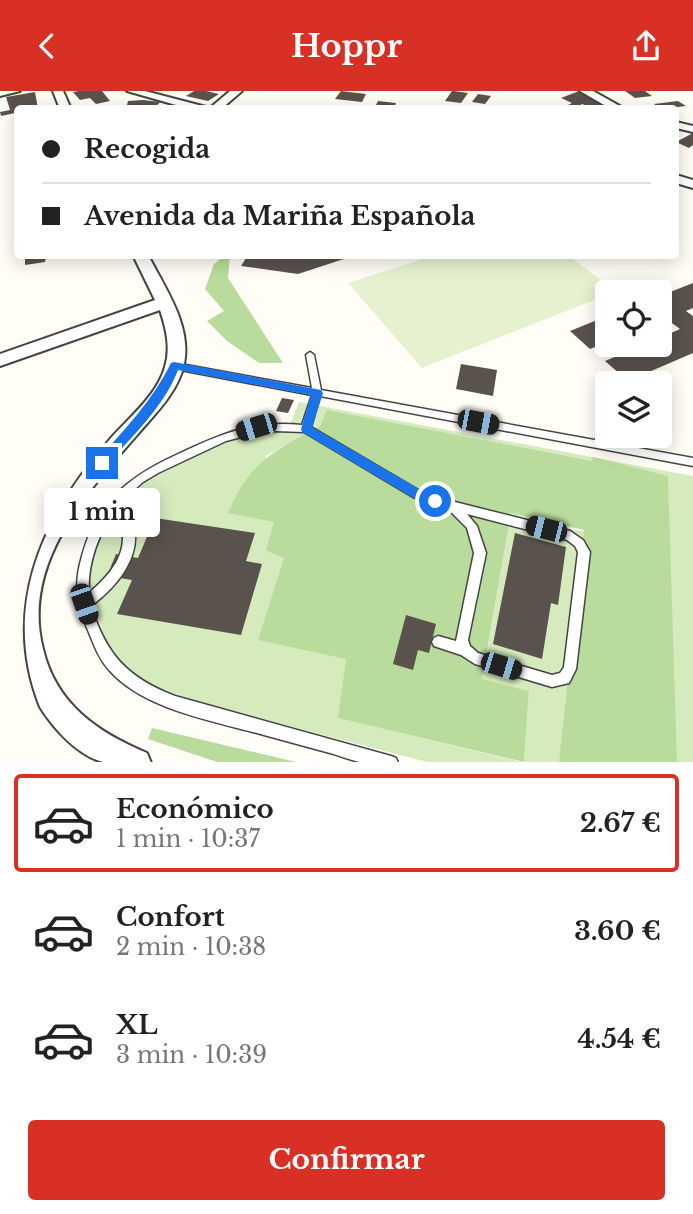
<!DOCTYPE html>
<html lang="es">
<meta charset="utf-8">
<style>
body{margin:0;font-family:"Libre Baskerville",serif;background:#f2f2f2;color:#222;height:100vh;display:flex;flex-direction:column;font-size:26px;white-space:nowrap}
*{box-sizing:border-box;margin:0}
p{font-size:23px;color:#767676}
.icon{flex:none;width:38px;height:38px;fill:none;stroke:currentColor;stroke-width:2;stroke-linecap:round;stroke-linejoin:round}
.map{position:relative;height:671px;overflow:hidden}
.details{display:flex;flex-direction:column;background:#fff;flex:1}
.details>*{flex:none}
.hud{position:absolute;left:14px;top:14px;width:665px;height:154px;border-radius:7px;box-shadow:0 4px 18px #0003;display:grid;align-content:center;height:154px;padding:0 28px;background:#fff}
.buttons{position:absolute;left:595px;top:189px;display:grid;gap:14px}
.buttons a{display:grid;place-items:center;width:77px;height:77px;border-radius:7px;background:#fff;box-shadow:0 4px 18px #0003;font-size:35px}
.end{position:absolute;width:32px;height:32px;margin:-16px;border:9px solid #1a73e8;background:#fff;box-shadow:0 0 0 4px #fff}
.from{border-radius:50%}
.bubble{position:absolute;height:49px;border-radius:7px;background:#fff;box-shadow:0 4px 18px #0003;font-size:23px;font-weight:700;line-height:49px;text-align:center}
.car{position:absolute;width:21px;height:42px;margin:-21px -10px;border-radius:9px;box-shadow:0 0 5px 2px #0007;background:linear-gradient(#222 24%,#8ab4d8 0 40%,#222 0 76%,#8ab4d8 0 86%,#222 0)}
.hud b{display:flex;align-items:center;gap:24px;height:66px;font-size:26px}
.hud b+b{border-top:2px solid #e0e0e0}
.hud i{width:18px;height:18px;background:#222}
ul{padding:12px 0 0;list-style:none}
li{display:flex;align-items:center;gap:21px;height:98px;margin:0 14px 10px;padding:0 14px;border:4px solid transparent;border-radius:7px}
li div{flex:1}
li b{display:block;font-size:26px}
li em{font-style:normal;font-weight:700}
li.selected{border-color:#d93025}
li>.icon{width:63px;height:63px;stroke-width:1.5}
.cta{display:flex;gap:14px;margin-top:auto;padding:14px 28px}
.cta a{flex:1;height:80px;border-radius:7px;background:#d93025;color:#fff;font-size:28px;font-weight:700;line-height:80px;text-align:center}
header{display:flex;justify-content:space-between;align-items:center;height:91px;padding:0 28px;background:#d93025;color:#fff;font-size:32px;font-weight:700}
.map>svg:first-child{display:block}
.green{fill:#d5ebbd}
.forest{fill:#b9dc9c}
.pitch{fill:#e6f2cf}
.building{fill:#5a524d}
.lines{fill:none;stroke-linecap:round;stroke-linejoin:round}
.service-casing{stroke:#444;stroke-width:3}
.minor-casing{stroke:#444;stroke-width:4}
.service{fill:#fff;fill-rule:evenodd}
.minor{fill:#fff;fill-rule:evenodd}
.route{fill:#1a73e8}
</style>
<header><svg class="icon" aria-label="back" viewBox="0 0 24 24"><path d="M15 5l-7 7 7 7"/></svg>Hoppr<svg class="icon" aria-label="share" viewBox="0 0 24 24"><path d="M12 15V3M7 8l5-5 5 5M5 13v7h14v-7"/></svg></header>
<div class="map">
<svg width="693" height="672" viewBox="0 0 693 672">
<rect width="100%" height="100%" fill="#fffdf5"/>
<polygon class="green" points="299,311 693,385 693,671 524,671 529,600 482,589 511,422 569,438 601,442 669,417 667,385 321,335 266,365 274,431 284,466 346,568 339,627 521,671 427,671 196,611 143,590 121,571 105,549 89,495 92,469 101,445 130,405 147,389 219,353 257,340 288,339"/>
<g class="forest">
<polygon points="224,165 230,165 228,187 283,272 259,272 227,250 207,230 224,220 205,198 214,173"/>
<path d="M327,319L592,370L593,366L668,385L677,671H559L584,439L511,422L482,588L529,600L524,671L338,627L346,568L258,549L284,467L266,459L274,431L228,422C250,370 273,361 320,335Z"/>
<polygon points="152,637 296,671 217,671 148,648"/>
</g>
<polygon class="pitch" points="569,165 616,201 607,201 607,204 422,277 348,192 432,165"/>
<g class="building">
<polygon points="79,0 102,0 110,10 96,13 90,7 80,9 73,1"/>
<polygon points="194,0 206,0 219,3 208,10 186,5"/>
<polygon points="341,0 366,3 362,11 335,8"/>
<polygon points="452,0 454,0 468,2 461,12 445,10"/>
<polygon points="579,0 603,10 609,14 602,18 584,18 588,15 582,13 575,18 566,15 572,12 561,7"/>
<polygon points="625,0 645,0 652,5 635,7"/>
<polygon points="35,1 38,18 18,18 18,30 15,22 1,25 0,21 10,19 6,6"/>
<polygon points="478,3 491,5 485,13 472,11"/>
<polygon points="143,9 160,11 154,18 126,18 128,10"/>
<polygon points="378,10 396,12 394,18 374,18"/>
<polygon points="678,10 686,15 661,18 654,13"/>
<polygon points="693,42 693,54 689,57 676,51"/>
<polygon points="248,164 353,164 353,165 298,183 241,175"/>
<polygon points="46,165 45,171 25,174 25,168"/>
<polygon points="693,192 693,217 686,220 693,225 693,262 628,290 605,270 643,254 660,254 660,247 680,238 665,227 660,230 660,205"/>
<polygon points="607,225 607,251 590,258 570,240"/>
<polygon points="461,273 497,279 493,305 456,298"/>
<polygon points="282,307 294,309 288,322 276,320"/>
<polygon points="155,427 255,442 246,470 262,473 241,544 117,523 132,489 107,485 116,463 138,467"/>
<polygon points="515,442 566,456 558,514 551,512 542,568 493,553"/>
<polygon points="406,524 436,533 429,562 418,559 413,579 393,573"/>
</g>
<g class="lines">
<defs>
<path id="service" d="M310,261L314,264L321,299L693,367V375L320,305L311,336L420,400L451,410L570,440L583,449L590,461L576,578L569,592L552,596L475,573L461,564L434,555L432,551L434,547L438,545L456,550L474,462L467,437L447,417L413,406L304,341L275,340L261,341L226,350L158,382L143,391L125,407L124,409C127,417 132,426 134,435C141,468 115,497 91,515C106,564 128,587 175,605L391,665L396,667L398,672C387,672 376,672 366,672C354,671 342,665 330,662C308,656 286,650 264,644C214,630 144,619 109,579C98,567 93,551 87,537C76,512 74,492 82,465C96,412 128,386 176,364C221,343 251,329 302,334L312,304L175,278L172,277L171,275L172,273L175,272L312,297L306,264ZM117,417C132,455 118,477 89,502C87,472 99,441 117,417ZM467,423L567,449L575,455L578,461L564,576L560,582L552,584L478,562L470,555L468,549L486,462L477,435Z"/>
<g id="minor">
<polygon points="0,0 20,0 0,5"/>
<polygon points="53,0 63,0 71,18 60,18"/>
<polygon points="127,0 145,0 210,17 230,0 242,0 221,18 190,18"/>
<polygon points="580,0 593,0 625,18 611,18"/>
<polygon points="676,31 693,35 693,41 676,37"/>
<polygon points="676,84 693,89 693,97 676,92"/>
<path d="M133,164H148C165,197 192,235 184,273C178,301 155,323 137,344C86,402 21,474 43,558C56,613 97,641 147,662L151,672C136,672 117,672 103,671C78,665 53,637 40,616C0,515 44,423 111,347C130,326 157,304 165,276C171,257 166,237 160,219L0,275V263L155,209Z"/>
</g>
</defs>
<use href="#service" class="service-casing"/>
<use href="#minor" class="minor-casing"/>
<use href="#service" class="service"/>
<use href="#minor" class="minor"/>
</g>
<path class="route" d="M174,271L321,299L323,302L312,336L421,399L439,406V414L435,415L412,406L302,341L301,338L311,304L178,279C164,316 132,345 106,375H98V368C126,337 152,310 171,272Z"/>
</svg>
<div class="buttons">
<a><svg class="icon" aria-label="locate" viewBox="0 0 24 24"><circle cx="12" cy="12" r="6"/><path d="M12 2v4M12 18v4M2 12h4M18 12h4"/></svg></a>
<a><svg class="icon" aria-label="layers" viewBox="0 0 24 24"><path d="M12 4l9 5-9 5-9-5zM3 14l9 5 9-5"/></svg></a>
</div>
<i class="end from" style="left:435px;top:410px"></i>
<i class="end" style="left:102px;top:372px"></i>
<div class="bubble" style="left:44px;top:397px;width:116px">1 min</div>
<i class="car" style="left:478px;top:331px;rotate:101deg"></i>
<i class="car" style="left:256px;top:336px;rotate:253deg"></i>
<i class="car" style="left:546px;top:438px;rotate:284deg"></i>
<i class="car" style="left:84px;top:513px;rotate:161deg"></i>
<i class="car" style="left:501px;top:575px;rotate:107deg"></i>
<div class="hud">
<b><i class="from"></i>Recogida</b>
<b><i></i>Avenida da Mariña Española</b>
</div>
</div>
<section class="details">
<ul>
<li class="selected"><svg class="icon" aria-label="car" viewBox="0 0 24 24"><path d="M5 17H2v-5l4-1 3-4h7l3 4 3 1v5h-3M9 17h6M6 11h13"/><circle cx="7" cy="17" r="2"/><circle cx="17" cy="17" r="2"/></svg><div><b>Económico</b><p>1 min · 10:37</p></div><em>2.67 €</em></li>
<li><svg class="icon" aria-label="car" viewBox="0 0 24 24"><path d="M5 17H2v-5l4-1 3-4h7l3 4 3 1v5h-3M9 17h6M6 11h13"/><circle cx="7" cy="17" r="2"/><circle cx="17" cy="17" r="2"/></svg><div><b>Confort</b><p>2 min · 10:38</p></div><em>3.60 €</em></li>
<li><svg class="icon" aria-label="car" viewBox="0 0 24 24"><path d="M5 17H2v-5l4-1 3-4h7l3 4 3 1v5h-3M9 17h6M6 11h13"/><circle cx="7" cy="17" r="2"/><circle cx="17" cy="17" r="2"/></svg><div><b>XL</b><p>3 min · 10:39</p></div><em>4.54 €</em></li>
</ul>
<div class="cta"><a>Confirmar</a></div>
</section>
